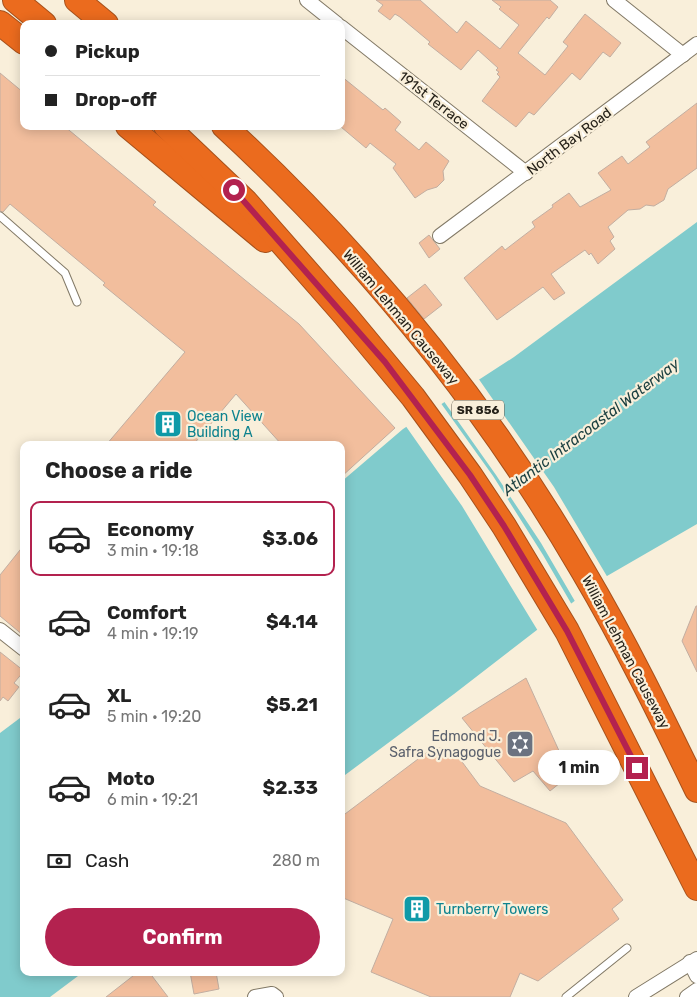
<!DOCTYPE html>
<meta charset="utf-8">
<style>
body{margin:0;font-family:Rubik,sans-serif;background:#f6f6f6;color:#222;height:100vh;display:flex;flex-direction:column;font-size:19px;white-space:nowrap}
*{box-sizing:border-box;margin:0}
p{font-size:16px;color:#767676}
.icon{flex:none;width:28px;height:28px;fill:none;stroke:currentColor;stroke-width:2;stroke-linecap:round;stroke-linejoin:round}
.map{position:relative;flex:1;overflow:hidden}
.side{position:absolute;left:20px;top:441px;width:325px;height:535px;display:flex;flex-direction:column;background:#fff;border-radius:10px;box-shadow:0 2px 12px #0003}
.side>*{flex:none}
.guide{position:absolute;left:20px;top:20px;width:325px;height:110px;border-radius:10px;box-shadow:0 2px 12px #0003;display:grid;align-content:center;height:110px;padding:0 25px;background:#fff}
.end{position:absolute;width:22px;height:22px;margin:-11px;border:6px solid #b3224f;background:#fff;box-shadow:0 0 0 2px #fff}
.from{border-radius:50%}
.bubble{position:absolute;height:35px;border-radius:18px;background:#fff;box-shadow:0 2px 12px #0003;font-size:16px;font-weight:700;line-height:35px;text-align:center}
.guide b{display:flex;align-items:center;gap:18px;height:48px;font-size:19px}
.guide b+b{border-top:1px solid #e0e0e0}
.guide i{width:12px;height:12px;background:#222}
ul{padding:0;list-style:none}
li{display:flex;align-items:center;gap:15px;height:75px;margin:0 10px 8px;padding:0 15px;border:2px solid transparent;border-radius:10px}
li div{flex:1}
li b{display:block;font-size:19px}
li em{font-style:normal;font-weight:700}
li.on{border-color:#b3224f}
li>.icon{width:45px;height:45px;stroke-width:1.5}
h2{padding:0 25px;font-size:22px;line-height:60px}
.pay{display:flex;align-items:center;gap:12px;height:55px;padding:0 25px;font-size:19px}
.pay p{margin-inline-start:auto}
.cta{display:flex;gap:10px;margin-top:auto;padding:10px 25px}
.cta a{flex:1;height:58px;border-radius:30px;background:#b3224f;color:#fff;font-size:20px;font-weight:700;line-height:58px;text-align:center}
.map>svg:first-child{display:block}
.water{fill:#80cbcc}
.pier{fill:#f9efda}
.building{fill:#f2be9d;stroke:#c2aea1}
.lines{fill:none;stroke-linecap:round;stroke-linejoin:round}
.service-casing{stroke:#827966;stroke-width:9}
.minor-casing{stroke:#827966;stroke-width:16}
.motorway-casing{stroke:#a6511c;stroke-width:26}
.service{stroke:#fff;stroke-width:7}
.minor{stroke:#fff;stroke-width:14}
.motorway{stroke:#eb6b1e;stroke-width:24}
.route{stroke:#b3224f;stroke-width:6}
.labels{text-anchor:middle;stroke-width:4.5;stroke-linejoin:round;paint-order:stroke}
.shield{fill:#f9efda;stroke:#655f53;stroke-width:1}
.shield-label{font-size:12px;font-weight:bold;fill:#252119}
.street-label{font-size:14px;fill:#252119;stroke:#f9efda}
.culture-label{font-size:14px;fill:#0d838f;stroke:#f9efda;text-anchor:start}
.worship-label{font-size:14px;fill:#5b616d;stroke:#f9efda;text-anchor:end}
.water-label{font-size:15px;font-style:italic;fill:#193e3f;stroke:#f9efda}
</style>
<div class="map">
<svg width="697" height="997" viewBox="0 0 697 997">
<rect width="100%" height="100%" fill="#f9efda"/>
<g class="water">
<polygon points="697,222 697,524 607,576 454,694 341,778 341,482 403,429 514,357"/>
<polygon points="24,715 24,972 82,973 50,997 0,997 0,733"/>
</g>
<g class="pier">
<polygon points="478,378 554,487 608,578 576,603 541,543 496,475 443,400"/>
<polygon points="440,402 493,476 543,555 572,605 538,631 462,506 405,425"/>
</g>
<g class="building">
<polygon points="376,0 420,0 457,33 466,21 500,49 519,25 499,9 501,7 492,0 550,0 558,7 549,19 547,17 518,53 545,75 568,46 563,42 585,14 621,43 610,57 603,52 580,80 572,73 534,115 529,112 516,127 482,101 500,77 497,74 499,72 496,70 498,68 478,50 461,70 428,44 430,42 400,17 395,14 390,20 378,11 383,5"/>
<polygon points="0,73 24,93 24,126 64,126 156,202 153,205 299,324 395,428 341,477 341,445 282,445 236,394 193,445 106,445 185,352 103,285 105,283 10,204 3,212 0,211"/>
<polygon points="341,76 383,110 385,108 401,122 395,130 419,150 426,142 449,161 443,171 444,180 437,187 427,190 415,198 393,168 396,164 370,143 366,148 341,127"/>
<polygon points="697,103 697,168 668,189 664,200 654,206 646,205 640,209 628,210 608,227 614,237 610,241 615,249 598,264 591,253 589,255 585,250 551,274 565,293 554,300 543,287 497,320 464,278 502,246 505,250 535,227 532,222 553,207 552,205 569,193 580,207 611,190 598,173 622,156 628,164 650,147 646,142"/>
<polygon points="429,235 440,249 429,258 419,243"/>
<polygon points="425,284 442,305 424,319 407,298"/>
<polygon points="24,545 24,636 0,616 0,575"/>
<polygon points="696,606 697,606 697,672 682,641"/>
<polygon points="0,652 24,671 14,683 19,687 8,701 3,697 0,701"/>
<polygon points="526,678 570,775 550,791 533,771 514,782 462,718"/>
<polygon points="434,747 454,751 480,786 566,823 623,900 612,909 619,919 538,981 520,973 510,997 431,997 371,972 393,919 341,897 341,817"/>
<polygon points="138,972 149,972 168,997 106,997"/>
<polygon points="190,972 216,972 219,989 194,994"/>
</g>
<g class="lines">
<defs>
<g id="service">
<polyline points="0,216 65,273 77,302"/>
<polyline points="566,997 627,948"/>
</g>
<g id="minor">
<polyline points="307,0 337,24"/>
<polyline points="614,0 683,55"/>
<polyline points="341,27 526,173"/>
<polyline points="440,236 697,44"/>
<polyline points="0,630 24,649"/>
<polyline points="690,962 697,976"/>
<polyline points="255,997 272,994 276,997"/>
<polyline points="636,997 697,959"/>
<polyline points="687,997 697,990"/>
</g>
<g id="motorway">
<polyline points="15,0 44,24"/>
<polyline points="77,0 106,24"/>
<polyline points="0,23 24,42"/>
<polyline points="128,126 265,240"/>
<polyline points="166,126 246,202 345,315 413,397 470,475 504,526 567,631 697,888"/>
<path d="M224,126C364,255 487,406 583,571C625,642 661,716 697,790"/>
</g>
</defs>
<use href="#service" class="service-casing"/>
<use href="#minor" class="minor-casing"/>
<use href="#motorway" class="motorway-casing"/>
<use href="#service" class="service"/>
<use href="#minor" class="minor"/>
<use href="#motorway" class="motorway"/>
</g>
<g class="lines">
<polyline class="route" points="234,190 385,362 470,475 504,526 567,631 637,768"/>
</g>
<defs>
<symbol id="building-square" viewBox="-11 -11 22 22"><rect x="-9" y="-9" width="18" height="18" rx="4" fill="#0f9aa8" stroke="#f9efda"/><path d="M-4-6H4V6H1V3H-1V6H-4ZM-2.5-4.3h1.7v1.8h-1.7ZM.8-4.3h1.7v1.8H.8ZM-2.5-1h1.7V.8h-1.7ZM.8-1h1.7V.8H.8Z" fill="#fff"/></symbol>
<symbol id="synagogue-square" viewBox="-11 -11 22 22"><rect x="-9" y="-9" width="18" height="18" rx="4" fill="#6b7280" stroke="#f9efda"/><path d="M0-6.5L5.6 3.2H-5.6ZM0 6.5L5.6-3.2H-5.6Z" fill="#fff"/></symbol>
</defs>
<g fill-rule="evenodd">
<use href="#building-square" x="152" y="408" width="32" height="32"/>
<use href="#synagogue-square" x="504" y="728" width="32" height="32"/>
<use href="#building-square" x="401" y="893" width="32" height="32"/>
</g>
<g class="labels">
<rect class="shield" x="452" y="400.5" width="52" height="19" rx="4"/>
<g class="shield-label">
<text x="478" y="414">SR 856</text>
</g>
<g class="street-label">
<text transform="translate(434 100) rotate(38)" y="5">191st Terrace</text>
<text transform="translate(569 141) rotate(-37)" y="5">North Bay Road</text>
<text transform="translate(401 317) rotate(50)" y="5">William Lehman Causeway</text>
<text transform="translate(626 652) rotate(62)" y="5">William Lehman Causeway</text>
</g>
<g class="culture-label">
<text x="187" y="421">Ocean View<tspan x="187" dy="16">Building A</tspan></text>
<text x="436" y="914">Turnberry Towers</text>
</g>
<g class="worship-label">
<text x="501" y="741">Edmond J.<tspan x="501" dy="16">Safra Synagogue</tspan></text>
</g>
<g class="water-label">
<text transform="translate(591 427) rotate(-37)" y="5">Atlantic Intracoastal Waterway</text>
</g>
</g>
</svg>
<i class="end from" style="left:234px;top:190px"></i>
<i class="end" style="left:637px;top:768px"></i>
<div class="bubble" style="left:538px;top:750px;width:82px">1 min</div>
<div class="guide">
<b><i class="from"></i>Pickup</b>
<b><i></i>Drop-off</b>
</div>
<section class="side">
<h2>Choose a ride</h2>
<ul>
<li class="on"><svg class="icon" aria-label="car" viewBox="0 0 24 24"><path d="M5 17H2v-5l4-1 3-4h7l3 4 3 1v5h-3M9 17h6M6 11h13"/><circle cx="7" cy="17" r="2"/><circle cx="17" cy="17" r="2"/></svg><div><b>Economy</b><p>3 min · 19:18</p></div><em>$3.06</em></li>
<li><svg class="icon" aria-label="car" viewBox="0 0 24 24"><path d="M5 17H2v-5l4-1 3-4h7l3 4 3 1v5h-3M9 17h6M6 11h13"/><circle cx="7" cy="17" r="2"/><circle cx="17" cy="17" r="2"/></svg><div><b>Comfort</b><p>4 min · 19:19</p></div><em>$4.14</em></li>
<li><svg class="icon" aria-label="car" viewBox="0 0 24 24"><path d="M5 17H2v-5l4-1 3-4h7l3 4 3 1v5h-3M9 17h6M6 11h13"/><circle cx="7" cy="17" r="2"/><circle cx="17" cy="17" r="2"/></svg><div><b>XL</b><p>5 min · 19:20</p></div><em>$5.21</em></li>
<li><svg class="icon" aria-label="car" viewBox="0 0 24 24"><path d="M5 17H2v-5l4-1 3-4h7l3 4 3 1v5h-3M9 17h6M6 11h13"/><circle cx="7" cy="17" r="2"/><circle cx="17" cy="17" r="2"/></svg><div><b>Moto</b><p>6 min · 19:21</p></div><em>$2.33</em></li>
</ul>
<div class="pay"><svg class="icon" aria-label="cash" viewBox="0 0 24 24"><path d="M3 7h18v10H3z"/><circle cx="12" cy="12" r="2"/></svg>Cash<p>280 m</p></div>
<div class="cta"><a>Confirm</a></div>
</section>
</div>
